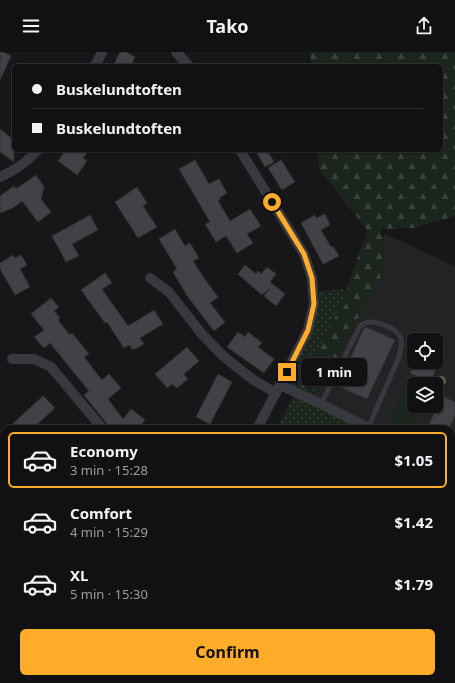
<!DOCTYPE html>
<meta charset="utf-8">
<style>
body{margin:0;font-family:"Noto Sans",sans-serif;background:#1a1a1c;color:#f1f3f6;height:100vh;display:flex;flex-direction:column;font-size:15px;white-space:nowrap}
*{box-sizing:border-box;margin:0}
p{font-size:13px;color:#9c9da0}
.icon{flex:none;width:22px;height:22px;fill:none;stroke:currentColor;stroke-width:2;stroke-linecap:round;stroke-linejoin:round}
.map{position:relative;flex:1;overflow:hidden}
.side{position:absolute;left:0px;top:373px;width:455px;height:258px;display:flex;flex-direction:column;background:#111113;border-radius:12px 12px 0 0;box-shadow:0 1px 3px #0004,0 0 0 1px #303133}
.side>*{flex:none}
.banner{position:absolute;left:12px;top:12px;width:431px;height:88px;border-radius:6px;box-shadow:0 1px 3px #0004,0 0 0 1px #303133;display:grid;align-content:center;height:88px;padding:0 20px;background:#111113}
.tools{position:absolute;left:407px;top:281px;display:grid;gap:8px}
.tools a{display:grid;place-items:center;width:36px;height:36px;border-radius:6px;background:#111113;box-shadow:0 1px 3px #0004,0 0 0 1px #303133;font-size:20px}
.end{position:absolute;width:18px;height:18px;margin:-9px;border:5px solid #feac2a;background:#111;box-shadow:0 0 0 2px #111}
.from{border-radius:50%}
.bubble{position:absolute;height:28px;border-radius:6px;background:#111113;box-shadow:0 1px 3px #0004,0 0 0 1px #303133;font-size:13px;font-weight:700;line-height:28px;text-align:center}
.banner b{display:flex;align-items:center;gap:14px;height:38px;font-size:15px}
.banner b+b{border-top:1px solid #303133}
.banner i{width:10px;height:10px;background:#f1f3f6}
ul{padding:7px 0 0;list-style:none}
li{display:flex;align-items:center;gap:12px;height:56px;margin:0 8px 6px;padding:0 12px;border:2px solid transparent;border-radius:6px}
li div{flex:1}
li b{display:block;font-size:15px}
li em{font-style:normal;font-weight:700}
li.active{border-color:#feac2a}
li>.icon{width:36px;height:36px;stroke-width:1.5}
.primary-button{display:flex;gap:8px;margin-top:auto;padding:8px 20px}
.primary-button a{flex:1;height:46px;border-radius:6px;background:#feac2a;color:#111;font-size:16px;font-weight:700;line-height:46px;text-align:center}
header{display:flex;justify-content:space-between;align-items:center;height:52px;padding:0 20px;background:#111113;font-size:18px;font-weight:700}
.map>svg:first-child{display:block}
.built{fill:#232326;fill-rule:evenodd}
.grass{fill:url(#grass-dots)}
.forest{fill:url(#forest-firs)}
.pitch{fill:#1c251d}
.building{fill:#414246;stroke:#313135}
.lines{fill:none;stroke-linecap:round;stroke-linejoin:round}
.service{stroke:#38393e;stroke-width:5}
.minor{stroke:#38393e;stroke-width:10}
.tertiary{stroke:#38393e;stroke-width:12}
.tree{fill:#506651}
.route{stroke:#feac2a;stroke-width:5}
</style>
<header><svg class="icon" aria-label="menu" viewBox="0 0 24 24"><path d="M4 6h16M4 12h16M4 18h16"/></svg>Tako<svg class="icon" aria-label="share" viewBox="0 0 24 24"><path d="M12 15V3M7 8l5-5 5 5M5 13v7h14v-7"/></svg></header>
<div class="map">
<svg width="455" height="631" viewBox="0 0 455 631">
<defs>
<pattern id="grass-dots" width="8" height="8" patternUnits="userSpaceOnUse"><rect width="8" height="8" fill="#1c251d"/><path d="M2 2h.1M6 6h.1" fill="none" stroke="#3a423c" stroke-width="1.8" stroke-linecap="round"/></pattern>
<pattern id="forest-firs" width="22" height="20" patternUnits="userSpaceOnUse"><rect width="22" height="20" fill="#1c251d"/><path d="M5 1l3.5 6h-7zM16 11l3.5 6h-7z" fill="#3a423c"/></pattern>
</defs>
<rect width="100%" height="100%" fill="#171719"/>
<path class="built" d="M385,182L455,214V430L451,428V377H346L291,350ZM414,288H436V310H414ZM414,332H436V354H414Z"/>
<g class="grass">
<polygon points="347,237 344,245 302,336 321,333 315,344 286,333 310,283 316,265 319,239"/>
<polygon points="292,346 322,357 359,377 277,377"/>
<polygon points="455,551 455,596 451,597 451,554"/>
<polygon points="90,627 163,627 165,631 89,631"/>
<polygon points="237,627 330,627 315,631 226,631"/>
</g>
<g class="forest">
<polygon points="310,0 455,0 455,164 413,176 381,177 387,213 321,333 301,336 344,246 367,178 319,117 317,98 441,98 441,14 311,14"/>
<polygon points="451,422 455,424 455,495 451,493"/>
</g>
<g class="pitch">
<polygon points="406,332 414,336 414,354 420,354 410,376 389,367"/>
<polygon points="0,491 4,494 4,627 46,627 43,631 0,631"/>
</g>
<g class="building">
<polygon points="0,0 3,0 11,4 0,28"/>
<polygon points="120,0 126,0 135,5 131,14 113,14"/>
<polygon points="0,77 14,88 14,110 0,100"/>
<polygon points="66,98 89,98 83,106 87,109 77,123 58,109"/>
<polygon points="255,98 267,98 274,110 265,115"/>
<polygon points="195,108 209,132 219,127 227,141 219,146 220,148 218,149 230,169 250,157 261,174 247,182 253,191 237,201 226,184 216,190 205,172 210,170 179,117"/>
<polygon points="281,108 295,130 282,138 268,116"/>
<polygon points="36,123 44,135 41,147 51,160 38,170 22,149 13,156 0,161 0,144 14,134 16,137"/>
<polygon points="137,135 147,151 143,154 157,175 138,186 115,150"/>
<polygon points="325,162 330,173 321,178 331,195 333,194 339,204 323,212 301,171 315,163 316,166"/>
<polygon points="90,163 98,178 72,192 79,204 66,210 52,184"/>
<polygon points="175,177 185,194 190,191 199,206 193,209 204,226 218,245 210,251 225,270 214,279 188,245 173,220 177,217 159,187"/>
<polygon points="13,203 15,206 21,203 27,213 20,217 30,235 15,243 0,217 0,211"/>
<polygon points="245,213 256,222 258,219 261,222 267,215 276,222 270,230 285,242 276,254 264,244 270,236 262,243 238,222"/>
<polygon points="105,221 112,231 102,237 128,274 154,258 163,272 140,286 144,292 133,298 129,293 124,296 107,270 105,271 81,238"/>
<polygon points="51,246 59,255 54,259 60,266 58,268 70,283 72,281 89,302 84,305 102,328 109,322 121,336 108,347 123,367 131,357 145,368 138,377 110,377 108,373 84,343 89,339 50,291 44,296 34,285 44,278 31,262"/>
<polygon points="366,275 395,288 367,347 338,334 364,276"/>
<polygon points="238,280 245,285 248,280 262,291 258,295 274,307 264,321 227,295"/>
<polygon points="187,295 199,309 184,322 188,327 177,336 172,332 167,336 155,322"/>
<polygon points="416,310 422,310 436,317 430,331 410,321"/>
<polygon points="218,322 232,330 210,372 196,365"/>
<polygon points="43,344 55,356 32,377 7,377"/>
<polygon points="442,344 455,350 455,363 449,377 427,377"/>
</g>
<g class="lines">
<g class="service">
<path d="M321,352L360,274C362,273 363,272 365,271C375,267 397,276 401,286C403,292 400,299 399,305L368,376"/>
<polyline points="451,415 455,417"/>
</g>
<g class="minor">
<polyline points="176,0 189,14"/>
<polyline points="95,14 102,0"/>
<polyline points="240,98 304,202 312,226 314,252 308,278 257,377"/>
<path d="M0,125C14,119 28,109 38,98"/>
<polyline points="150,226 169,240 201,281 223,304 252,327 276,341"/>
<polyline points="12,307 34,307 51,315 103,377"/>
<polyline points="280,333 321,352 370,377"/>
<polyline points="0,424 4,426"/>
<polyline points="172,627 174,631"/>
</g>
<g class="tertiary">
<polyline points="451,614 455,613"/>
<polyline points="385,631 400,627"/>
</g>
</g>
<circle class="tree" cx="441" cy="329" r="5"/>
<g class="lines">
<polyline class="route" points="272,150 304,202 312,226 314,252 308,278 287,320"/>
</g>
</svg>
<div class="tools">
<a><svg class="icon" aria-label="locate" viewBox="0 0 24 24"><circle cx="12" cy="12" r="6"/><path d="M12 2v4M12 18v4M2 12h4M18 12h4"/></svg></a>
<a><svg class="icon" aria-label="layers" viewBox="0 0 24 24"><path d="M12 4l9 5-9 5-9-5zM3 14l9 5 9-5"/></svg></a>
</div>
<i class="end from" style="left:272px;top:150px"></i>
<i class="end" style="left:287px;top:320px"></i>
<div class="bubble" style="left:301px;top:306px;width:66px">1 min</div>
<div class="banner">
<b><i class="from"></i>Buskelundtoften</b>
<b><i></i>Buskelundtoften</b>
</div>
<section class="side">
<ul>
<li class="active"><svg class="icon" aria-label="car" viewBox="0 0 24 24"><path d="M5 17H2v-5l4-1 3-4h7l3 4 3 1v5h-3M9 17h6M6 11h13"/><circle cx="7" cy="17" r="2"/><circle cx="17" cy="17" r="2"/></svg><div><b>Economy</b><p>3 min · 15:28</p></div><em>$1.05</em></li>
<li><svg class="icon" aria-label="car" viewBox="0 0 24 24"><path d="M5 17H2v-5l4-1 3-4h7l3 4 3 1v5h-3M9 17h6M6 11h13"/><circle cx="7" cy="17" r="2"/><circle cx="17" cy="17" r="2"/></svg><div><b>Comfort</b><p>4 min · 15:29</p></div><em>$1.42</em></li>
<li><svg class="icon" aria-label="car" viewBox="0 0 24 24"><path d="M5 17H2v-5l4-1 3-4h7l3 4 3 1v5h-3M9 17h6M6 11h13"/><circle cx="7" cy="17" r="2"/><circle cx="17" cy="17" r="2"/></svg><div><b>XL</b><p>5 min · 15:30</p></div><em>$1.79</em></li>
</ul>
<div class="primary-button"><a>Confirm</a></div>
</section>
</div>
